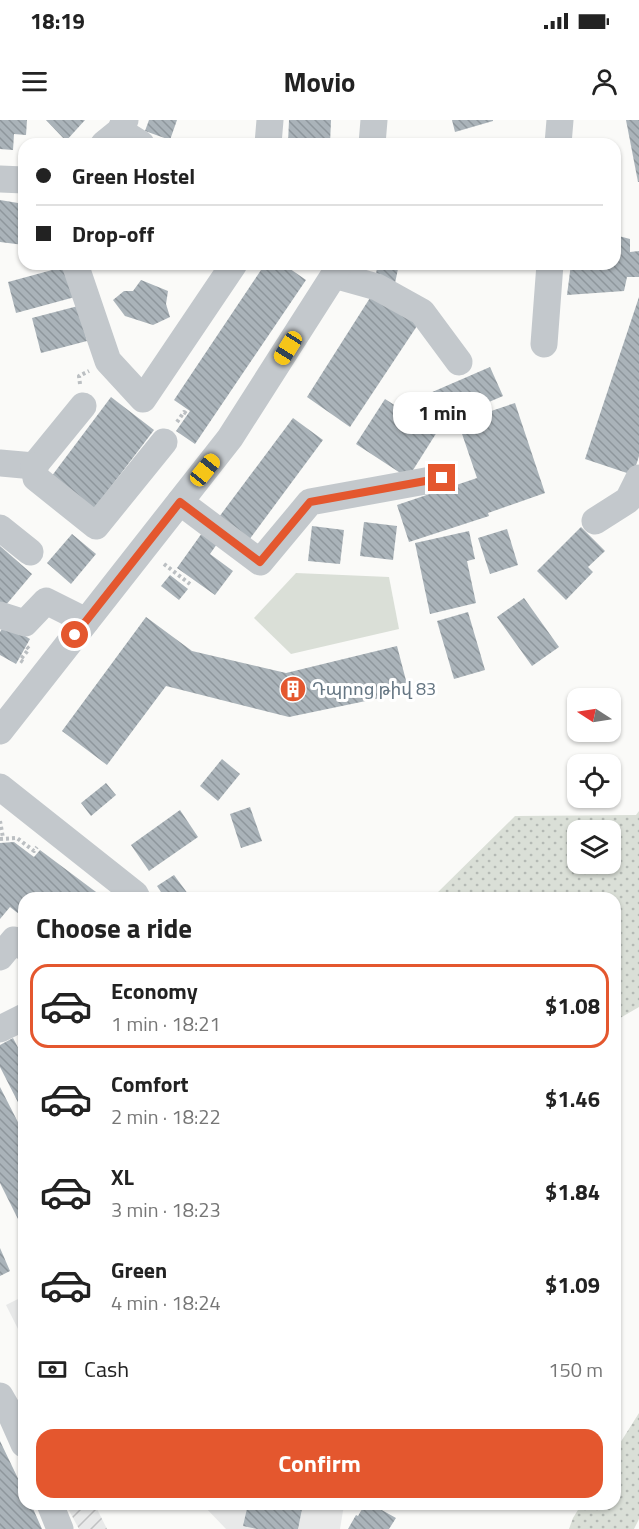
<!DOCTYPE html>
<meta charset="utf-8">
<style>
body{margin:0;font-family:"Titillium Web","Noto Sans Armenian",sans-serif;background:#f2f2f2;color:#222;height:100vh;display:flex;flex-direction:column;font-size:22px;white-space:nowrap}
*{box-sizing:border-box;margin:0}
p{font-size:20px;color:#767676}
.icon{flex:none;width:33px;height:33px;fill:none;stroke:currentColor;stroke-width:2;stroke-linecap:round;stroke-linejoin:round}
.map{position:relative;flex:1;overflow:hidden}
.drawer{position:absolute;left:18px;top:772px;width:603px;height:618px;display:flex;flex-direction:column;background:#fff;border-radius:18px;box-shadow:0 2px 4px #0004}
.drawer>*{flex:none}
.banner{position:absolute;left:18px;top:18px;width:603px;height:132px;border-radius:18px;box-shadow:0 2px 4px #0004;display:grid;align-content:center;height:132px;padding:0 18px;background:#fff}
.needle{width:39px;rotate:282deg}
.tools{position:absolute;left:567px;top:568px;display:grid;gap:12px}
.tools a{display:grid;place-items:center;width:54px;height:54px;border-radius:12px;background:#fff;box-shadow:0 2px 4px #0004;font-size:30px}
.end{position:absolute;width:27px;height:27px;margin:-14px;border:8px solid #e4572e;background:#fff;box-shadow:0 0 0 3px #fff}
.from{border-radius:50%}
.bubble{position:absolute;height:42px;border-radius:18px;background:#fff;box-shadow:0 2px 4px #0004;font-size:20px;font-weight:700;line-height:42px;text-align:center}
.car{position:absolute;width:18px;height:36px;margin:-18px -9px;border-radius:8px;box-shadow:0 0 4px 2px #0007;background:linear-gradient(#f5c518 24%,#345 0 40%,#f5c518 0 76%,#345 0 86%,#f5c518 0)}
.banner b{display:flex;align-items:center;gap:21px;height:57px;font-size:22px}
.banner b+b{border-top:2px solid #e0e0e0}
.banner i{width:15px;height:15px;background:#222}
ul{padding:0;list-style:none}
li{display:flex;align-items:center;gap:18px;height:84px;margin:0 12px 9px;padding:0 6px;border:3px solid transparent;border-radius:18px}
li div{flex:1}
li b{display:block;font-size:22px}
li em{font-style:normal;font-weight:700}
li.current{border-color:#e4572e}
li>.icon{width:54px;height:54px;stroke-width:1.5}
h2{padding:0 18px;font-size:27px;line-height:72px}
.pay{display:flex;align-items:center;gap:15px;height:66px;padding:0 18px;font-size:22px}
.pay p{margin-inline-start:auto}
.primary-button{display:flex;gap:12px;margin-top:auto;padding:12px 18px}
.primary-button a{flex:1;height:69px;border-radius:18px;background:#e4572e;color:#fff;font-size:24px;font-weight:700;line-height:69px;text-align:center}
.status{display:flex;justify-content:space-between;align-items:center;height:42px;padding:0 30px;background:#fff;direction:ltr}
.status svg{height:16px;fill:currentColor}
header{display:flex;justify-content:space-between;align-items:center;height:78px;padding:0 18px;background:#fff;font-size:27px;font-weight:700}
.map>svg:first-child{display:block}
.built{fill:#e8e9e9}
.industrial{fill:url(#industrial-furrows)}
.grass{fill:url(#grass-dots);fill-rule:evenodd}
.garden{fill:#dadfd7}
.building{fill:url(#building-back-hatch)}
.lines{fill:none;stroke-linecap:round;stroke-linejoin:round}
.path{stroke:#bbbfc2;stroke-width:4;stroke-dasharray:3 3;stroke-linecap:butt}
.minor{stroke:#c3c8cc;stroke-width:27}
.route{stroke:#e4572e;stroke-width:8}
.labels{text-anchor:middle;stroke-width:6;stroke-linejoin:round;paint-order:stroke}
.poi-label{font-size:18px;fill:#657683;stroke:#fff;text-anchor:start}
</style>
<div class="status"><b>18:19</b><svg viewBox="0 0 49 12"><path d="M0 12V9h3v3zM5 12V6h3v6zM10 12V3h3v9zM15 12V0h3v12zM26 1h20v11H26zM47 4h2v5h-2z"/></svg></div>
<header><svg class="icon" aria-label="menu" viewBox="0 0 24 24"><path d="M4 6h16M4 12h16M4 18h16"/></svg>Movio<svg class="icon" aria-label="person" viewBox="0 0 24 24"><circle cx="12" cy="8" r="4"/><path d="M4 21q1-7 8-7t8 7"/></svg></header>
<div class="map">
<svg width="639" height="1409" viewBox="0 0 639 1409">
<defs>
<pattern id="industrial-furrows" width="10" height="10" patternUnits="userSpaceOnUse" patternTransform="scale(1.5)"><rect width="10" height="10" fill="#e8e9e9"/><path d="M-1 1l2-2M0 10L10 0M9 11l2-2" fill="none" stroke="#c0c1c2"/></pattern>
<pattern id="grass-dots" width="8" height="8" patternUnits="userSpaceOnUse" patternTransform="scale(1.5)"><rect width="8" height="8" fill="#dadfd7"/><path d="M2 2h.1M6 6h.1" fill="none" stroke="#b4b9b4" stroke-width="1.8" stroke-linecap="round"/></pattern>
<pattern id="building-back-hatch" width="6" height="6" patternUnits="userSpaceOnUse" patternTransform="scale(1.5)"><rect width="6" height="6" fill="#aab3b9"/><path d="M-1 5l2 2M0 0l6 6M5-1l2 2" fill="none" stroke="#8e969c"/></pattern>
</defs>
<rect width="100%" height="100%" fill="#fafaf8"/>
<g class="built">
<polygon points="24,1176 24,1221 6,1185"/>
<polygon points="203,1385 344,1385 340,1409 226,1409"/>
</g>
<polygon class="industrial" points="66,1385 95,1385 107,1409 79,1409"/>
<g class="grass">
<path d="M639,691V887L615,901V778H439L436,774L515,696L636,695ZM578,711H610V744H578Z"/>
<polygon points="639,1293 639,1399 634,1409 569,1409 573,1398 581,1385 615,1384 615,1331"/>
</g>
<polygon class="garden" points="296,453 389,457 399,509 291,534 254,498"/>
<g class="building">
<polygon points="0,0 27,0 26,15 14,14 13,30 0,29"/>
<polygon points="46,0 85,0 66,21"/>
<polygon points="149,0 177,0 170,20 145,11"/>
<polygon points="289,0 331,0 330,24 288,24"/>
<polygon points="452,0 493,0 493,1 455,12"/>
<polygon points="626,0 639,0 639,62 638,62"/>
<polygon points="0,80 24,84 24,125 0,122"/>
<polygon points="615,115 630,119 630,132 639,131 639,157 627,157 624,171 567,175 571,144 615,144"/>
<polygon points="265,144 283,144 306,160 195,324 176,311 190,291 174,280"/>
<polygon points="378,144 399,144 394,168 374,163"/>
<polygon points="67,146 75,177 16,193 8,162"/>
<polygon points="141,160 168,171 166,184 170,197 153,205 125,196 113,180 124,171 133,171"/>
<polygon points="375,170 421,200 350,307 307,277"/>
<polygon points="639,177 639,336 633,355 585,339"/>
<polygon points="78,186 87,221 41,233 32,198"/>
<polygon points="490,247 503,276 442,302 430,273"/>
<polygon points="111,277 154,310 94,389 51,357"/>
<polygon points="385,279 437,312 408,358 356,324"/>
<polygon points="515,283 545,373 488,393 489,396 409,422 397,385 477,358 458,302"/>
<polygon points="293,298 323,320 249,420 219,397"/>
<polygon points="364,402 397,406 393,440 360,436"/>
<polygon points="312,406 344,410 340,444 308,441"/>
<polygon points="581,407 605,431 588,447 593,452 566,480 537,451"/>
<polygon points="507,409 518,445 490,454 478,418"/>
<polygon points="469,411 475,439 467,441 476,483 430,494 415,423"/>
<polygon points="202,413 217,424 210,434 233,451 215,475 177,448"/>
<polygon points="72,414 96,434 71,464 47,443"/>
<polygon points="0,426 32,454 0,492"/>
<polygon points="170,455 188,469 179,480 161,466"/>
<polygon points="524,478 559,527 532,546 497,497"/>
<polygon points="468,492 485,550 454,559 437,501"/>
<polygon points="146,497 192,531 286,553 397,526 409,572 289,597 166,566 107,645 62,611"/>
<polygon points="5,504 30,519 16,544 0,535 0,512"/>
<polygon points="222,639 240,654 218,681 200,666"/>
<polygon points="106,663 116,675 91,696 81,683"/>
<polygon points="250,687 262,721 241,728 230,694"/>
<polygon points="180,690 198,717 149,751 131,725"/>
<polygon points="14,722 34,737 40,730 104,778 24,778 24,798 10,787 0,799 0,723"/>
<polygon points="174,755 191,778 165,778 157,766"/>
<polygon points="13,918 24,939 24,994 0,947 0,925"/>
<polygon points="0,967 24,1014 24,1111 0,1063"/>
<polygon points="0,1128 10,1151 0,1156"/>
<polygon points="0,1321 24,1371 24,1384 31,1384 42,1409 0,1409"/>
<polygon points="248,1384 303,1384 298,1409 257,1409 243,1406"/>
<polygon points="365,1384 371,1384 396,1398 389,1409 348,1409 356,1395 358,1396"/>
</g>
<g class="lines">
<g class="path">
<polyline points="80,264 79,256 89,251"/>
<polyline points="177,302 184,292 187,294"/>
<polyline points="164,444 190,464"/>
<polyline points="23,542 20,540 29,529 26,526"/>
<polyline points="0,701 3,718"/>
<polyline points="0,719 17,718 34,731 37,727"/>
</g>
<g class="minor">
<polyline points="120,11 141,24"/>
<polyline points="104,24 120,11 125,0"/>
<polyline points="268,24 270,0"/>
<polyline points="372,24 374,0"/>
<polyline points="558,24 560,0"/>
<polyline points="0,59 24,60"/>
<polyline points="75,144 108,241 143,279 234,144"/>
<polyline points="334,155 377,167 422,192 459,242"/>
<polyline points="544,224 550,144"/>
<polyline points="0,343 34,346 83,286"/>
<polyline points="34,346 36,358 96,406 164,322"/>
<polyline points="180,382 260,442 310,382 442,358"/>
<polyline points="595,401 628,380 639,358"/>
<polyline points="0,408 30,432"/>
<polyline points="0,495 25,503 46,481 86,501"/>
<polyline points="0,611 230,318 334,155 339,144"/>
<polyline points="0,667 135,774 137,778"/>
<polyline points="0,837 14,820 24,827"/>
<polyline points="0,909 24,897"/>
<polyline points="0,1276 12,1297 24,1324"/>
<polyline points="50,1384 60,1409"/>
</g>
</g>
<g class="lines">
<polyline class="route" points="75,515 180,382 260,442 310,382 442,358"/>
</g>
<defs>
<symbol id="building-disc" viewBox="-11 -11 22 22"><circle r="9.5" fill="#e4572e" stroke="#fff"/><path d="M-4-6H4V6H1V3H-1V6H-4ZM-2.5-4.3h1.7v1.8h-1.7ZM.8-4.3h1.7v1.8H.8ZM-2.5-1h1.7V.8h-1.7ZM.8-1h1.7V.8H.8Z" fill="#fff"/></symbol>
</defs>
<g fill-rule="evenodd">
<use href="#building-disc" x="278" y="554" width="30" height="30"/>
</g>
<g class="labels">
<g class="poi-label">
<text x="312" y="575">Դպրոց թիվ 83</text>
</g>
</g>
</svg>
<div class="tools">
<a><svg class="needle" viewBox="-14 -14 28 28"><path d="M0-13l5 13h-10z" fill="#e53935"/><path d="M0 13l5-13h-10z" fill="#767676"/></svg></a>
<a><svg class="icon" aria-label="locate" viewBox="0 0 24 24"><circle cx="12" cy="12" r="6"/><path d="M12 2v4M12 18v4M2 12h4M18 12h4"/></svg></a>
<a><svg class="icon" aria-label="layers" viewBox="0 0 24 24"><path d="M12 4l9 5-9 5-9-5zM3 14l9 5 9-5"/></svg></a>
</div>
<i class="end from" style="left:75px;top:515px"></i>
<i class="end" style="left:442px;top:358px"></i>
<div class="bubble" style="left:393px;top:272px;width:99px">1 min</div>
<i class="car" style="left:288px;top:228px;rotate:212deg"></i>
<i class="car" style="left:205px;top:350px;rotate:39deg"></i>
<div class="banner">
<b><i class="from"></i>Green Hostel</b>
<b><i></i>Drop-off</b>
</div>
<section class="drawer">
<h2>Choose a ride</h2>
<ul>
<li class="current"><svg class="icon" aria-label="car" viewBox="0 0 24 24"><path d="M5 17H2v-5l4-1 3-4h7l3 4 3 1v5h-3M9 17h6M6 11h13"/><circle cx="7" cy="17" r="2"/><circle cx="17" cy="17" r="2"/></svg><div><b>Economy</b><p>1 min · 18:21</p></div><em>$1.08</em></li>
<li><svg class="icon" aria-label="car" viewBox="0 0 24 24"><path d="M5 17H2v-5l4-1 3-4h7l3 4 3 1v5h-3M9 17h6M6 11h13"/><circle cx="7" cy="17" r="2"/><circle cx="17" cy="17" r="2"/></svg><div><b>Comfort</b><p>2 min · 18:22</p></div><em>$1.46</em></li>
<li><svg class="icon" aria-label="car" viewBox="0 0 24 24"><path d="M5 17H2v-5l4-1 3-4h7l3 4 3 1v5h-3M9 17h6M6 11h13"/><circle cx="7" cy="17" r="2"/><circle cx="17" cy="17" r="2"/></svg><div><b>XL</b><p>3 min · 18:23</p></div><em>$1.84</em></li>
<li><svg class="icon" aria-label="car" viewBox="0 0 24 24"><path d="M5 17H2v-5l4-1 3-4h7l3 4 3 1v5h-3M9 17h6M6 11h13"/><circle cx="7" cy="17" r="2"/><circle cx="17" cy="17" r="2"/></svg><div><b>Green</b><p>4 min · 18:24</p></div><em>$1.09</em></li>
</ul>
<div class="pay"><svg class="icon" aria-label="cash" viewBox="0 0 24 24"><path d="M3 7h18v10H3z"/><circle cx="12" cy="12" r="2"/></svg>Cash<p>150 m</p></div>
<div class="primary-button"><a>Confirm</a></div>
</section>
</div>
